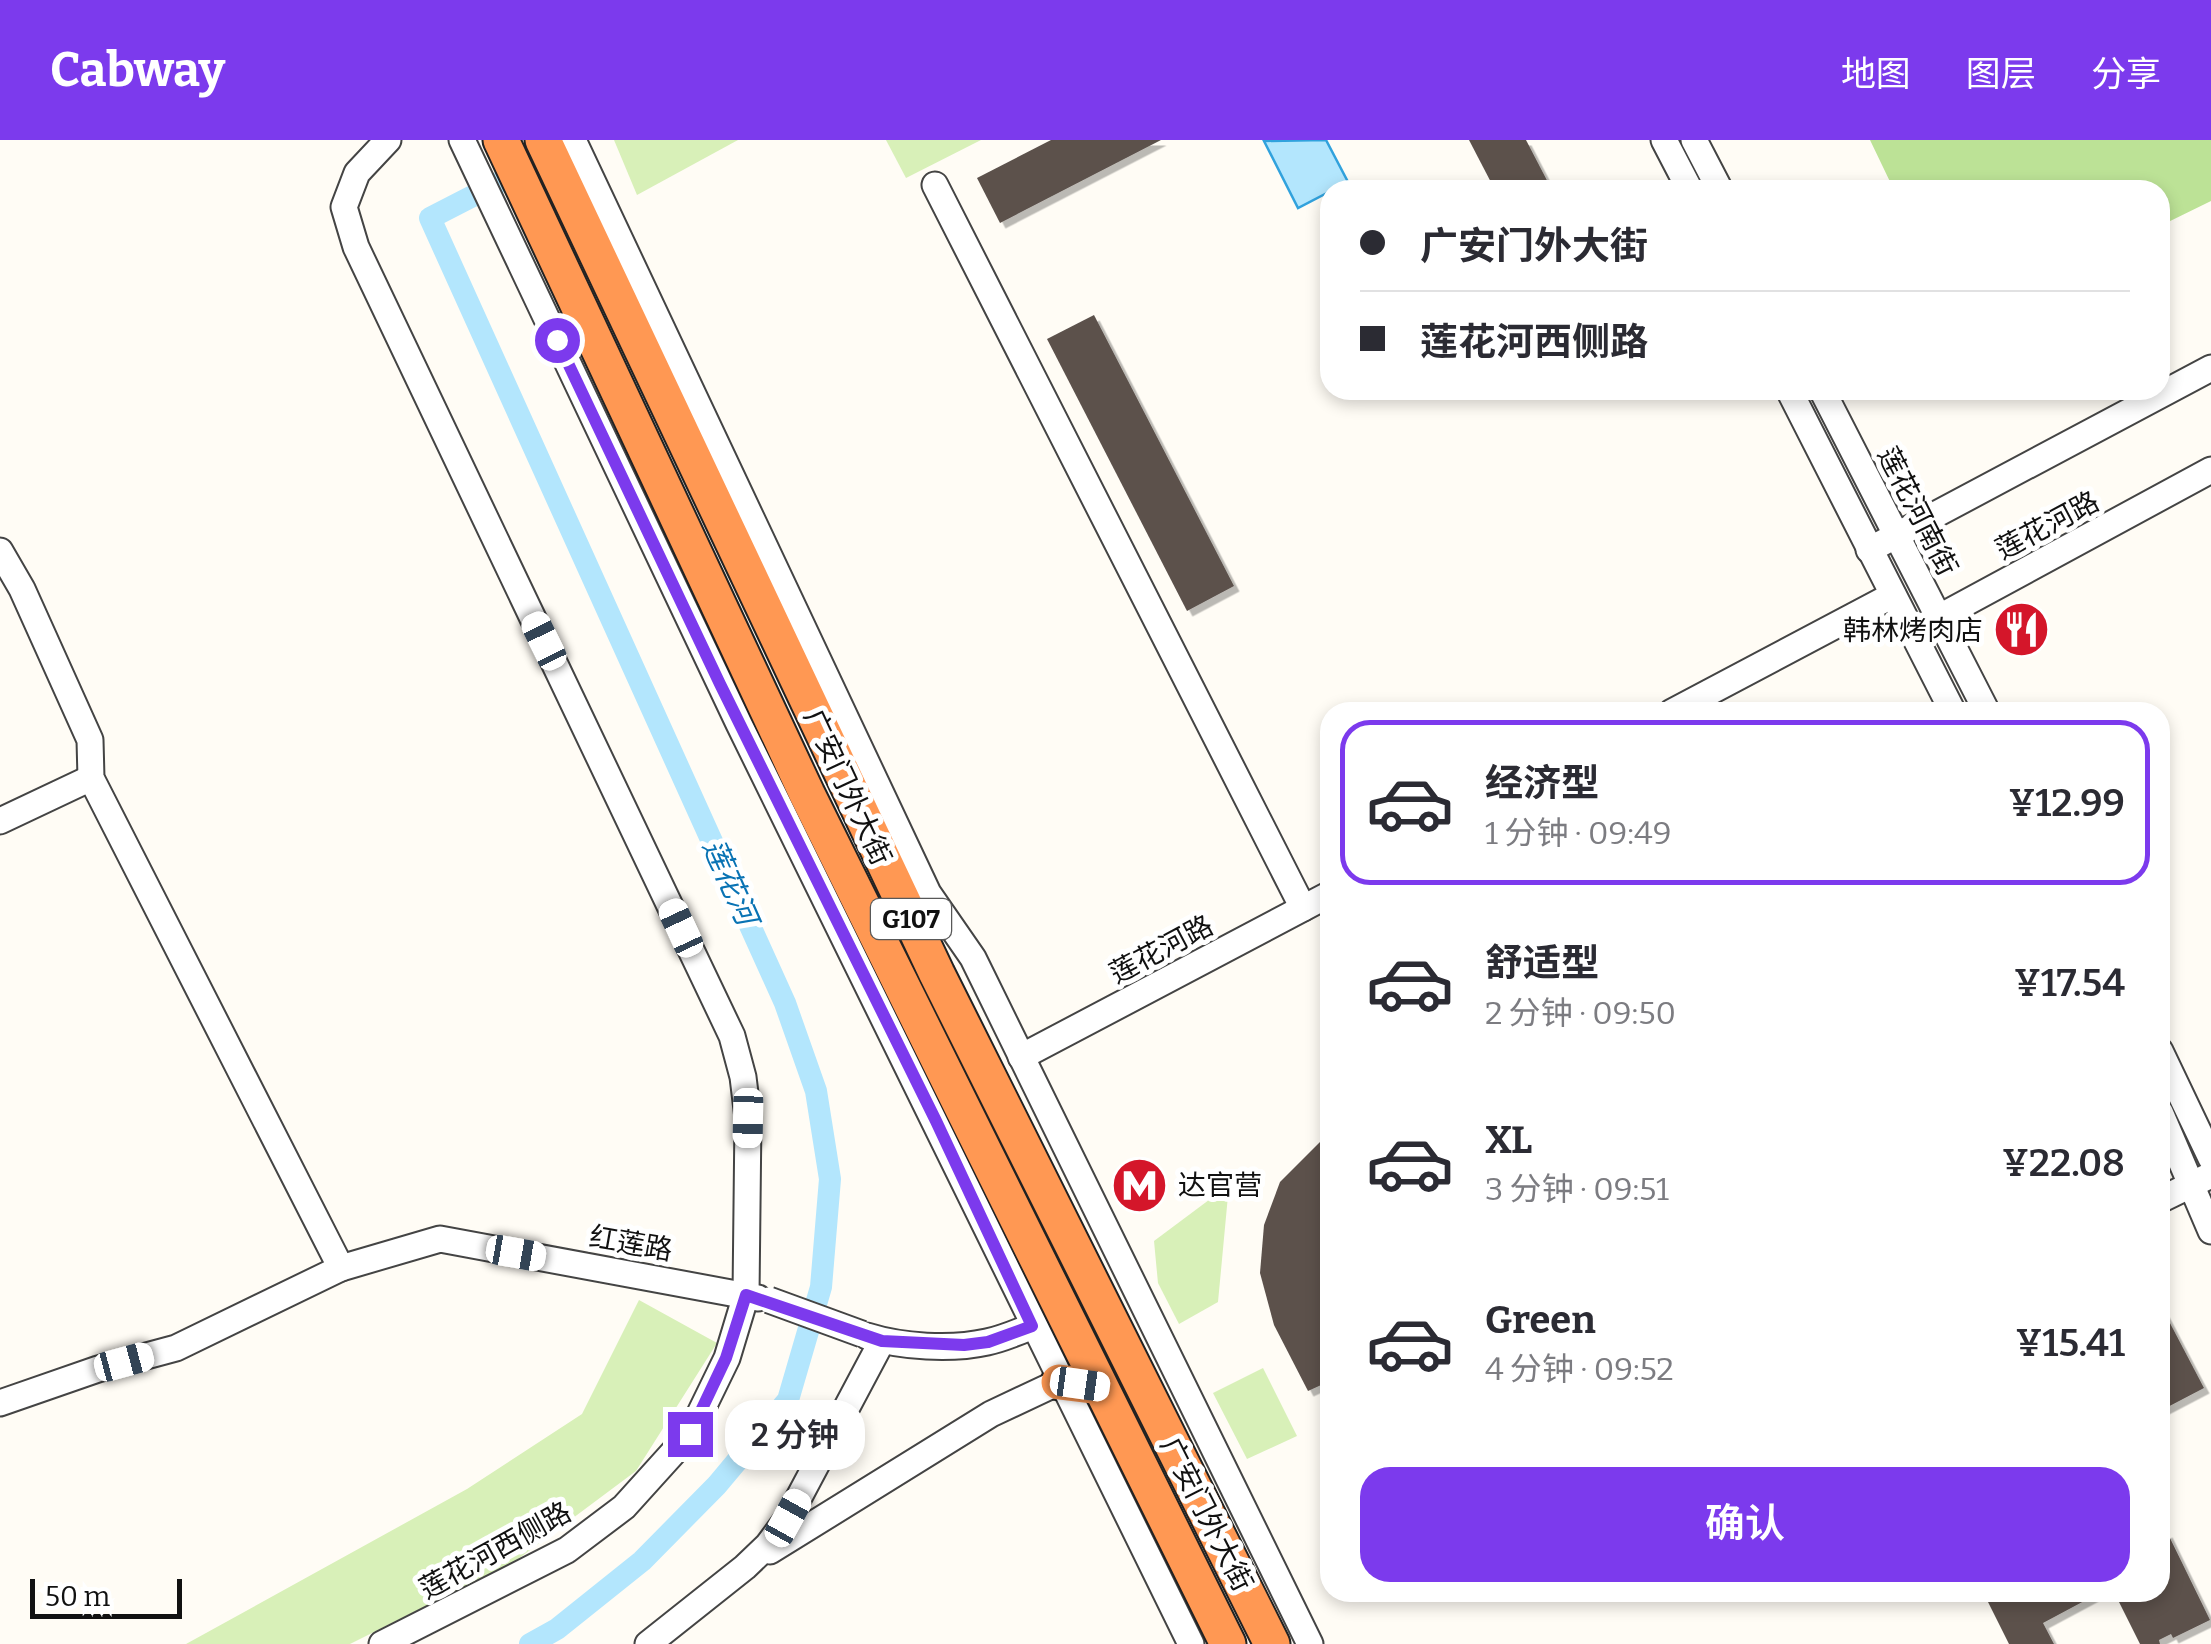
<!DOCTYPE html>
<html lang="zh">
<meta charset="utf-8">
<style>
body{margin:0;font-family:Bitter,"Noto Sans SC",serif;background:#f7f7f7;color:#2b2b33;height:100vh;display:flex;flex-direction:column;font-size:38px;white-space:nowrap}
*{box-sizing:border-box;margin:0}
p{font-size:32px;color:#7c7c81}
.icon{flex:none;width:55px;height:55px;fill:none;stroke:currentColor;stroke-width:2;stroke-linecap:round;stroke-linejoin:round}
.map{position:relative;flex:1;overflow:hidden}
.details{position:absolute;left:1320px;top:562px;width:850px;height:900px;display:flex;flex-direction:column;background:#fff;border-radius:30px;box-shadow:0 5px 15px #0003}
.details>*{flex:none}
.hud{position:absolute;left:1320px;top:40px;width:850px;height:220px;border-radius:30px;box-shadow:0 5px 15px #0003;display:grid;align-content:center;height:220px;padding:0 40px;background:#fff}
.scale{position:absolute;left:30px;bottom:25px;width:152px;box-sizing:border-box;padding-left:10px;border:5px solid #111;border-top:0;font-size:28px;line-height:35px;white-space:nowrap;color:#111;-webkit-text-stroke:8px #fff;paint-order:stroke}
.end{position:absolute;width:45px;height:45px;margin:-22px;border:12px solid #7c3aed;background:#fff;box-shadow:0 0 0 5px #fff}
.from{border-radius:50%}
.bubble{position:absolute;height:70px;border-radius:30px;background:#fff;box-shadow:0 5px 15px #0003;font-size:32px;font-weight:600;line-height:70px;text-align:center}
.car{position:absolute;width:30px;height:60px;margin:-30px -15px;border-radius:12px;box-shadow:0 0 8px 2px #0007;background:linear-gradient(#fff 24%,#345 0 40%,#fff 0 76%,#345 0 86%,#fff 0)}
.hud b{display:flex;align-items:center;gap:35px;height:95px;font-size:38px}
.hud b+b{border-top:2px solid #e1e1e2}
.hud i{width:25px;height:25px;background:#2b2b33}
ul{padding:18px 0 0;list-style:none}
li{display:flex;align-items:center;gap:30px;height:165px;margin:0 20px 15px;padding:0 20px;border:5px solid transparent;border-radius:30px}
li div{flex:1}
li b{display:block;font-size:38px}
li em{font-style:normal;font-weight:600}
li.active{border-color:#7c3aed}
li>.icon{width:90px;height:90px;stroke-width:1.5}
.cta{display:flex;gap:20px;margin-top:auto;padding:20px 40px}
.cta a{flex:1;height:115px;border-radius:30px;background:#7c3aed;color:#fff;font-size:40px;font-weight:600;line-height:115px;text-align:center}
header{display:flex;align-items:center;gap:60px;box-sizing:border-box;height:140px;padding:0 50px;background:#7c3aed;color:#fff}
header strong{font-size:48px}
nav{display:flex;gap:55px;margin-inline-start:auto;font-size:35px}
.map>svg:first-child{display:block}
.green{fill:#d8f0b8}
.forest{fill:#bce296}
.water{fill:#b3e6fd;stroke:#31a2dd;stroke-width:2.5}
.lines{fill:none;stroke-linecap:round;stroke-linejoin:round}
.canal{stroke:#b3e6fd;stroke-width:22}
.building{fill:#5b514c;filter:url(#shadow)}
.minor-casing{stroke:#444;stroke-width:29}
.highway-casing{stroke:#222;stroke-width:39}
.minor{stroke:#fff;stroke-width:25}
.highway{stroke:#ff9853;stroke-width:35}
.minor-bridge-casing{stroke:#444;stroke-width:29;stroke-linecap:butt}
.minor-bridge{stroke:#fff;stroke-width:25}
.route{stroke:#7c3aed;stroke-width:12}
.labels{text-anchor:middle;stroke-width:10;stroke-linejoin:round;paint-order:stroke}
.shield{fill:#fff;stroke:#585858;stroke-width:2.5}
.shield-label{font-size:25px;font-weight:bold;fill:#111}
.street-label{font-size:28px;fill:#111;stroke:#fff}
.poi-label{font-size:28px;fill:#111;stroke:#fff;text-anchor:end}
.water-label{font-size:30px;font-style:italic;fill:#0973b4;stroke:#fff}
</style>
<header>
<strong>Cabway</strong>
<nav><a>地图</a><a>图层</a><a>分享</a></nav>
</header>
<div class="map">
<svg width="2211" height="1504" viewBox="0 0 2211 1504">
<defs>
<filter id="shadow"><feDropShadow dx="5.5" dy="5.5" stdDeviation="0" flood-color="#0004"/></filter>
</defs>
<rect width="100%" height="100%" fill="#fffcf5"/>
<g class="green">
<polygon points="614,0 738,0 637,55"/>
<polygon points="886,0 981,0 906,38"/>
<polygon points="1229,1045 1218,1162 1179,1184 1158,1143 1154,1101"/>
<polygon points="639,1160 717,1203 636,1331 514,1422 350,1504 186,1504 467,1349 582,1274"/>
<polygon points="1263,1228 1297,1296 1247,1319 1213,1253"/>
</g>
<polygon class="forest" points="1870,0 2211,0 2211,61 2160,86 2160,50 1894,50"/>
<polygon class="water" points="1326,0 1348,42 1298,68 1264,1"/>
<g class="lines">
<polyline class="canal" points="530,1504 557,1489 642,1421 717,1345 788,1260 821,1147 830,1039 816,951 785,863 430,78 560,11"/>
</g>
<g class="building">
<polygon points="1051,0 1161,0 1000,83 977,38"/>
<polygon points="1469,0 1526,0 1552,50 1495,50"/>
<polygon points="1094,175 1234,446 1187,471 1047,199"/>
<polygon points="1330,997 1330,1241 1308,1251 1274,1185 1260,1133 1264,1085 1280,1042 1320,1002"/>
<polygon points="2160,1164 2204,1248 2160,1271"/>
<polygon points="2167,1392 2210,1480 2173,1498 2171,1494 2159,1500 2160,1504 2140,1504 2114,1452 2160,1452 2160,1396"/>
<polygon points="1983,1452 2101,1452 2043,1483 2054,1504 2009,1504"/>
</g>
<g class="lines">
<defs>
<g id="minor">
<polyline points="462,0 739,584 1191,1504"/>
<polyline points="573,0 928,753 973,818 1310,1504"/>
<polyline points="1664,0 1690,50"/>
<polyline points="1694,0 1720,50"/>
<polyline points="935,45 1303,768"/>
<polyline points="1789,250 1953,572"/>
<polyline points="1822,250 1987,572"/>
<polyline points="1869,410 2211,228"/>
<polyline points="0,411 22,449 90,600 91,638 341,1128"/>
<polyline points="1925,485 2211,330"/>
<polyline points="1672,572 1893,455"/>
<polyline points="0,681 91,638"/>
<polyline points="2160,911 2211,1018"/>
<polyline points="1021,917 1330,754"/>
<polyline points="2160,972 2211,1091"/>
<polyline points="2160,1060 2207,1037"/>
<path d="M867,1196C902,1207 951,1210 987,1202C1002,1199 1018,1192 1033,1186"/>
<polyline points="0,1263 98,1229 176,1208 341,1128 440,1099 758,1158"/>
<polyline points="770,1411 991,1274 1059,1242"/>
<polyline points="382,1504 567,1410 624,1367 690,1294 727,1218 746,1155 748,978 743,937 732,896 356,107 344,67 357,33 388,0"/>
<polyline points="648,1504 745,1427 768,1405 788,1378 882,1201"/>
</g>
<g id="highway">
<polyline points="501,0 807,654 1228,1504"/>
<polyline points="543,0 937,834 1272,1504"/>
<polyline points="1059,1242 1100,1247"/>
</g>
</defs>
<use href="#minor" class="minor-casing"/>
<use href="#highway" class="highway-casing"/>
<use href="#minor" class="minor"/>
<use href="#highway" class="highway"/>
<defs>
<polyline id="minor-bridge" points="769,1160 862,1194"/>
</defs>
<use href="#minor-bridge" class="minor-bridge-casing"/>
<use href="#minor-bridge" class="minor-bridge"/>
</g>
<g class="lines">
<polyline class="route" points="557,200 720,544 936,981 1032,1186 988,1202 964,1205 882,1201 746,1155 726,1218 690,1294"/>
</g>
<defs>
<symbol id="restaurant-disc" viewBox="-11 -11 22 22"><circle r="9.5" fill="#d4162a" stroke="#fff"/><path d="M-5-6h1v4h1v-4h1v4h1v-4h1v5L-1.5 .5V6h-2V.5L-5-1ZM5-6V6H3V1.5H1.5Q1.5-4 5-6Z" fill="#fff"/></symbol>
<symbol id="metro-disc" viewBox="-11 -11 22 22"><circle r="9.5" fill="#d4162a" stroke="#fff"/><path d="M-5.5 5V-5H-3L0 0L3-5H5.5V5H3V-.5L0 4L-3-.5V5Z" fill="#fff"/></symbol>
</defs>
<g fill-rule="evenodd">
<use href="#restaurant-disc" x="1990" y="458" width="63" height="63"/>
<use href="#metro-disc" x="1108" y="1014" width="63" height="63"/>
</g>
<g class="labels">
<rect class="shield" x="871" y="759" width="80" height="40" rx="8"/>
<g class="shield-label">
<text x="911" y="788">G107</text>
</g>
<g class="street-label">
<text transform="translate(1918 371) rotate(63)" y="10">莲花河南街</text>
<text transform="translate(2047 385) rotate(-28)" y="10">莲花河路</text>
<text transform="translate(848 647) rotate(65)" y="10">广安门外大街</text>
<text transform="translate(1161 809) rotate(-28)" y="10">莲花河路</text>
<text transform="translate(631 1103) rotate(10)" y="10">红莲路</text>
<text transform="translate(1207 1374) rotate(63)" y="10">广安门外大街</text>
<text transform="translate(495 1410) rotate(-29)" y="10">莲花河西侧路</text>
</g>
<g class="poi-label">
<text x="1983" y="500">韩林烤肉店</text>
<text x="1178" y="1055" text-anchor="start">达官营</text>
</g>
<g class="water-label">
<text transform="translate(730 742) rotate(66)" y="10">莲花河</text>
</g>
</g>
</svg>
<div class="scale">50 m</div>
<i class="end from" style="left:557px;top:200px"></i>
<i class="end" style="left:690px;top:1294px"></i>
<div class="bubble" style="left:725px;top:1260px;width:140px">2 分钟</div>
<i class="car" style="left:544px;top:501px;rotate:334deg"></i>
<i class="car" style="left:681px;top:788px;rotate:335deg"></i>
<i class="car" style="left:748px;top:978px;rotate:181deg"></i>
<i class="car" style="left:516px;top:1113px;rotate:100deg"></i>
<i class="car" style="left:124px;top:1222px;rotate:75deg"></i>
<i class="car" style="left:1080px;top:1244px;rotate:98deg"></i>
<i class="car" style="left:788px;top:1378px;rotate:29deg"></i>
<div class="hud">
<b><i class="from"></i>广安门外大街</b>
<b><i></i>莲花河西侧路</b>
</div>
<section class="details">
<ul>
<li class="active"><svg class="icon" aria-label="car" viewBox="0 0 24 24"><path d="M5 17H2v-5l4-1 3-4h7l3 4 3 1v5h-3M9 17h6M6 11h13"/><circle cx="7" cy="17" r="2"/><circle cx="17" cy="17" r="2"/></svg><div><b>经济型</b><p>1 分钟 · 09:49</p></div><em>¥12.99</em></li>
<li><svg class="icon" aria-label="car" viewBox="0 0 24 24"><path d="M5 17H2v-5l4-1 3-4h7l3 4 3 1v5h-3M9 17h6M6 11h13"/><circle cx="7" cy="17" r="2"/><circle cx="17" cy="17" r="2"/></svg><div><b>舒适型</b><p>2 分钟 · 09:50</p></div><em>¥17.54</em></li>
<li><svg class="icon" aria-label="car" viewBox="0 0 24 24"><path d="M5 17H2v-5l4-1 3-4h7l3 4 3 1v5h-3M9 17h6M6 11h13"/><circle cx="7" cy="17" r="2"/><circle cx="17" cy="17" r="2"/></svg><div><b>XL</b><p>3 分钟 · 09:51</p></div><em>¥22.08</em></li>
<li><svg class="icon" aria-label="car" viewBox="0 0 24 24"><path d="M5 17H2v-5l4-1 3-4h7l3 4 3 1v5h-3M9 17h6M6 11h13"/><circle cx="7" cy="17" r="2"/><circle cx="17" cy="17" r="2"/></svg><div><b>Green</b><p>4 分钟 · 09:52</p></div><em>¥15.41</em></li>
</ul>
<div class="cta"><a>确认</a></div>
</section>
</div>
